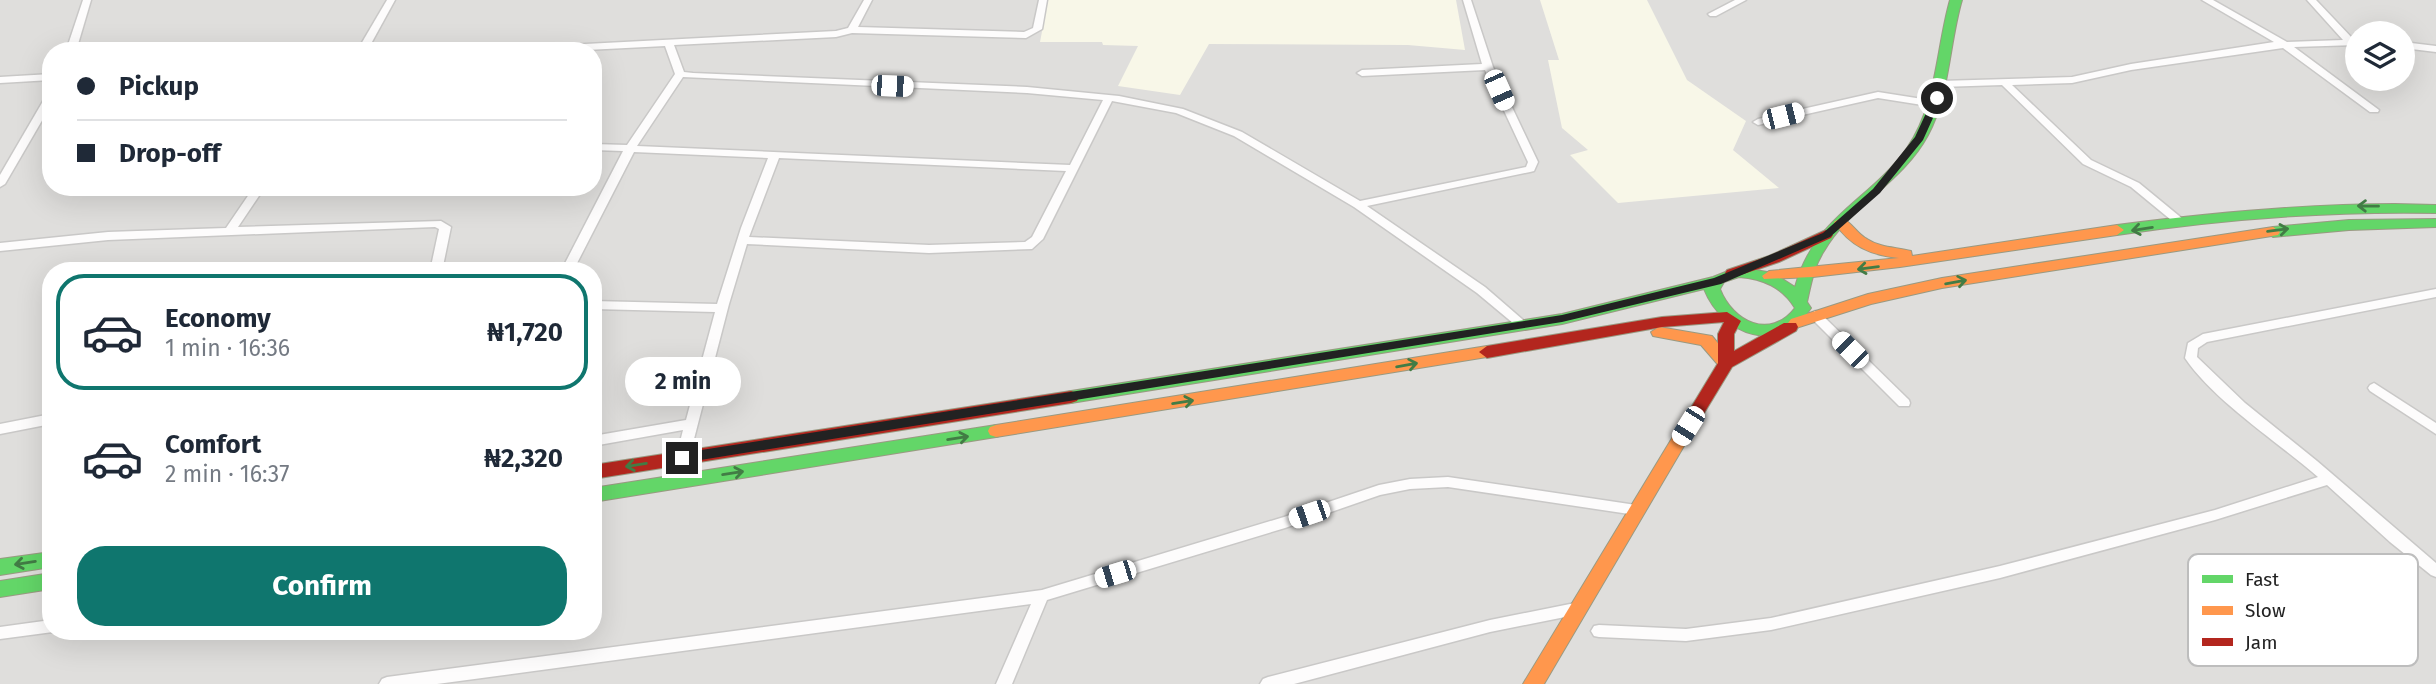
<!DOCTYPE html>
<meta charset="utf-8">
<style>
body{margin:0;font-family:"Fira Sans",sans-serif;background:#f2f2f3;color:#1f2937;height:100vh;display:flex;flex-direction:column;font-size:26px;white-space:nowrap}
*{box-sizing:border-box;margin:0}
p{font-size:23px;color:#747a83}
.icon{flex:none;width:38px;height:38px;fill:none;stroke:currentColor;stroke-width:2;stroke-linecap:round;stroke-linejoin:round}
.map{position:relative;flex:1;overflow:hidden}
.drawer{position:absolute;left:42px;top:262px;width:560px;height:378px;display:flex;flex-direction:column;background:#fff;border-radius:28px;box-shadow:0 7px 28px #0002}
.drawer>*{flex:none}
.hud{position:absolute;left:42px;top:42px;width:560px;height:154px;border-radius:28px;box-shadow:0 7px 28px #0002;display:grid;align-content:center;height:154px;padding:0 35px;background:#fff}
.controls{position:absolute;left:2345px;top:21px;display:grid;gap:14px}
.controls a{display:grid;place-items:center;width:70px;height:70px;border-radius:50%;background:#fff;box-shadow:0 7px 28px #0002;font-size:35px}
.end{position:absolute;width:32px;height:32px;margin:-16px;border:9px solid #222;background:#fff;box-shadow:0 0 0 4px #fff}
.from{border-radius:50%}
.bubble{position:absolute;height:49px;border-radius:24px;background:#fff;box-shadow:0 7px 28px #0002;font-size:23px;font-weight:700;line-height:49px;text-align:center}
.car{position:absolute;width:21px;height:42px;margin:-21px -10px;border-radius:9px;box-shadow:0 0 5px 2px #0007;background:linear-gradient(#fff 24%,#345 0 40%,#fff 0 76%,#345 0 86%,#fff 0)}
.hud b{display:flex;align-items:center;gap:24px;height:66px;font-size:26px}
.hud b+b{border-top:2px solid #e0e1e3}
.hud i{width:18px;height:18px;background:#1f2937}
ul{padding:12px 0 0;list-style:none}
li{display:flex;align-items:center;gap:21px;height:116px;margin:0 14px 10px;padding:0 21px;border:4px solid transparent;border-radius:28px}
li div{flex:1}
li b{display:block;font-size:26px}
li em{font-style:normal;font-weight:700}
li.selected{border-color:#0f766e}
li>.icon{width:63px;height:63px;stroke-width:1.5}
.button{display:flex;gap:14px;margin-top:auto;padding:14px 35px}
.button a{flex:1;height:80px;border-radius:28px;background:#0f766e;color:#fff;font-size:28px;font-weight:700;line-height:80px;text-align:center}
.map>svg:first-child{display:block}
.residential{fill:#dfdedc;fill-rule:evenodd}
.education{fill:#f8f7e8}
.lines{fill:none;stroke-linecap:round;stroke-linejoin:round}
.street-casing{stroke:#c9c8c7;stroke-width:3}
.fast-casing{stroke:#999a82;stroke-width:2}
.slow-casing{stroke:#999a82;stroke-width:2}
.jam-casing{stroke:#999a82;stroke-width:2}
.street{fill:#fdfcfc;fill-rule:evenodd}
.fast{fill:#63d668;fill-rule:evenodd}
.slow{fill:#ff974d;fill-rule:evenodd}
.jam{fill:#b3261e;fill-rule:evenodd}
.oneway{stroke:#427c45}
.route{fill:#222}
.key{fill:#fff;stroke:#bdbdbd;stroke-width:2}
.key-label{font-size:19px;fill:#222}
</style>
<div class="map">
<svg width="2436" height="684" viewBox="0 0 2436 684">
<rect width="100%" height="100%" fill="#f0eeeb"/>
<path class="residential" d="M0,0H2436V684H0ZM2357,33H2403V79H2357ZM51,51H593V187H51ZM51,271H593V632H51Z"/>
<g class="education">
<polygon points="1048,0 1456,0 1465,50 1408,45 1209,44 1180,95 1118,86 1138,46 1103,45 1102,42 1040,42"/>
<polygon points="1540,0 1647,0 1687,80 1746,121 1733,150 1779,188 1618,203 1570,155 1588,150 1562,128 1548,60 1559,60"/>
</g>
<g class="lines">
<defs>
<g id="street">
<polygon points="83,0 91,0 76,51 66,51"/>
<polygon points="387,0 395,0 367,51 357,51"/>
<path d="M864,0H872L858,27L1024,32L1033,28L1039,0H1047L1042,29L1026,38L852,33L836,37L674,45L684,72L693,73L1027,87L1119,96L1183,109L1242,132L1360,201L1526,167L1528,162L1485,70L1362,76L1357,73L1362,70L1482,64L1463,0H1471L1493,67L1538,162L1534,171L1530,172L1367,206L1485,287L1529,325L1523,329L1519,328L1477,293L1354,207L1234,136L1176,113L1112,101L1043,239L1032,249L929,253L747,244L729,304L688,462H678L676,458L683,430L593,446V436L686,420L715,312L593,309V301L717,304L741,228L768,158L634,152L573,271H561L623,151L593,150V144L627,145L675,74L665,46L567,51H503L508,48L836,31L848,28ZM683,77L1027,93L1103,100L1070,165L637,146ZM779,158L1066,171L1032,237L1025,242L929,245L749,237Z"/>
<polygon points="1735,0 1746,0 1716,16 1710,16 1708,14"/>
<polygon points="2202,0 2213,0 2287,42 2343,40 2307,0 2316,0 2353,39 2357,39 2357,45 2294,47 2379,110 2378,112 2370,112 2283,48 2131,70 2072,83 2012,85 2091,160 2139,183 2184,220 2186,222 2180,225 2176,224 2131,187 2083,164 2002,85 1940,87 1935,84 1940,81 2072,77 2131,64 2274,42"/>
<polygon points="2403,42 2436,46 2436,52 2403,48"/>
<polygon points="51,74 51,80 0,83 0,77"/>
<polygon points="1878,92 1935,101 1940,104 1935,107 1878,98 1758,125 1753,122 1758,119"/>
<polygon points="51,93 51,105 5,184 0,187 0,175 46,96"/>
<polygon points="254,187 265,187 238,227 441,221 451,227 442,271 430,271 439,229 435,227 108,240 0,251 0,243 108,232 226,228"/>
<path d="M2436,289V297L2207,342L2198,348L2197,357L2245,403L2317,461L2436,563V577L2431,575L2390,542L2327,485L2215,520L2000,578L1771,630L1686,641L1599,637L1594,636L1591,631L1594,626L1599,625L1686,629L1771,618L2000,566L2215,510L2318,477C2278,442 2214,401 2185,358L2188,343L2203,334Z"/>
<polygon points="1815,311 1819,312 1909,400 1910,403 1909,406 1899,406 1811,318 1809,315"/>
<polygon points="2374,383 2436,423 2436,434 2370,391 2368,388 2370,385"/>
<polygon points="51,414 51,424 0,434 0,424"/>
<polygon points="1448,477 1636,505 1641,506 1643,510 1641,514 1636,515 1448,487 1410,489 1380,495 1285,528 1047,600 1012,684 996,684 1031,604 437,684 379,684 382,679 387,677 1042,590 1284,517 1379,485 1410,479"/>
<polygon points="1575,603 1580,605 1582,609 1580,613 1575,615 1490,632 1294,684 1260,684 1263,679 1268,677 1490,620"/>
<polygon points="51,620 51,632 53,632 0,639 0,627"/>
</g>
<g id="fast">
<path d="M1950,0H1962C1949,44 1950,94 1928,135C1903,182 1850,206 1824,251C1814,266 1811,284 1807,302L1811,308C1780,356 1723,336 1704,289L1562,324L1071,403L1065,401L1063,397L1065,393L1071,391L1562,314L1713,277L1738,267L1773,273L1795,287C1815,215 1869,202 1907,148C1937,105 1936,49 1950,0ZM1739,277C1763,279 1782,287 1795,308C1770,340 1733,322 1720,289L1724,282Z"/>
<path d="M2395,204L2436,205V213C2329,211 2223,219 2117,235L2110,230L2117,225C2210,213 2302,204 2395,204Z"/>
<polygon points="2436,219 2436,227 2349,230 2273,237 2266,232 2273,227 2349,220"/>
<polygon points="996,425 1002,427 1004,431 1002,435 996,437 593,502 593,488"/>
<polygon points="51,552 51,567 0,575 0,559"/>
<polygon points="51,573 51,589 0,597 0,581"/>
</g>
<g id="slow">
<path d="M1841,218C1851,221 1857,234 1867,239C1881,248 1896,247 1911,251L1912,256L2117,225L2124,230L2117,235L1900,267L1813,277L1764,279L1762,276L1769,271L1899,258C1870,255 1850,246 1834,222Z"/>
<polygon points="2273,227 2280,232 2278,235 1942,288 1871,304 1796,328 1788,323 1791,319 1868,294 1942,278"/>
<polygon points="1659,327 1712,336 1734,363 1726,369 1720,367 1701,345 1653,336 1651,332"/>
<polygon points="1487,346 1495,352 1493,356 996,437 990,435 988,431 990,427 996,425"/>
<polygon points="1683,428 1689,430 1691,434 1544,684 1523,684 1677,430"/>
</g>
<g id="jam">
<polygon points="1826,230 1833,235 1831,238 1779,262 1732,278 1725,273 1727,270 1769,256"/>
<polygon points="1727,312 1741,321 1734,334 1734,351 1784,323 1796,323 1798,327 1796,331 1732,367 1689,438 1677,438 1675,434 1718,363 1718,334 1724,322 1662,327 1487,358 1479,352 1487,346 1662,317"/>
<polygon points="1071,391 1077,393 1079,397 1077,401 1071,403 593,479 593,465"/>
</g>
</defs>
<use href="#street" class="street-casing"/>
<use href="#fast" class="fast-casing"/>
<use href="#slow" class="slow-casing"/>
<use href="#jam" class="jam-casing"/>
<use href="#street" class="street"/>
<use href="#fast" class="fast"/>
<use href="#slow" class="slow"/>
<use href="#jam" class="jam"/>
</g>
<defs><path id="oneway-shaft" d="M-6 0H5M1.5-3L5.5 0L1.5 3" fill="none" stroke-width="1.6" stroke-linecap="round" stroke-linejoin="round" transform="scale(1.75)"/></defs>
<g class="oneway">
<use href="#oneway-shaft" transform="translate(2368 206) rotate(-179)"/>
<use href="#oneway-shaft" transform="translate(2142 229) rotate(171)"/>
<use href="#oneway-shaft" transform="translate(2278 230) rotate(-7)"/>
<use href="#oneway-shaft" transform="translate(1868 268) rotate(173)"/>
<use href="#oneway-shaft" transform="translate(1956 282) rotate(-10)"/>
<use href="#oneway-shaft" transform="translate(1407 365) rotate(-10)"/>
<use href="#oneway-shaft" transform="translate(1183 402) rotate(-9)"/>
<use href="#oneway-shaft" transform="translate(958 438) rotate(-9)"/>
<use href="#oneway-shaft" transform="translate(636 465) rotate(171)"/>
<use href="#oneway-shaft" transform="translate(733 473) rotate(-9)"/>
<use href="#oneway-shaft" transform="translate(25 563) rotate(171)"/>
</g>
<polygon class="route" points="1937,96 1942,98 1923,140 1880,193 1830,237 1721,284 1562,322 682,463 676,458 682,453 1562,315 1714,278 1823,233 1873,189 1915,137 1933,98"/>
<rect x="2188" y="554" width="230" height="112" rx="10" class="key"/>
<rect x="2202" y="575" width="31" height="8" fill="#63d668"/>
<rect x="2202" y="606" width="31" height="9" fill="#ff974d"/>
<rect x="2202" y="638" width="31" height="8" fill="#b3261e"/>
<g class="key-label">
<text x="2245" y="586">Fast</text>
<text x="2245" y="617">Slow</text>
<text x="2245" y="649">Jam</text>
</g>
</svg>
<div class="controls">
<a><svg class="icon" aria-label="layers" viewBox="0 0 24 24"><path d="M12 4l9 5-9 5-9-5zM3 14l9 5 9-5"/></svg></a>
</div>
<i class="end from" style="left:1937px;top:98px"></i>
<i class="end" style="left:682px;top:458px"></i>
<div class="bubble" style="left:625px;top:357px;width:116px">2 min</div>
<i class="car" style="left:892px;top:86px;rotate:92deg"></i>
<i class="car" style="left:1499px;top:90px;rotate:156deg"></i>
<i class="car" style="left:1783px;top:116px;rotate:76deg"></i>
<i class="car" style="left:1850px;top:350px;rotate:315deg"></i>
<i class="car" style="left:1688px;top:426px;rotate:212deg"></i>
<i class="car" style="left:1309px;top:514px;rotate:251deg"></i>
<i class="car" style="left:1115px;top:574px;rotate:253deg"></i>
<div class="hud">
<b><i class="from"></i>Pickup</b>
<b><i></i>Drop-off</b>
</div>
<section class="drawer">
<ul>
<li class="selected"><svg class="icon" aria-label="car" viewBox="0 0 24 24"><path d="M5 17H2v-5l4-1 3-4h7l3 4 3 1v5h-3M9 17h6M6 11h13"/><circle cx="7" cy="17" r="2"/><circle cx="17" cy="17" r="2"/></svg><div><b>Economy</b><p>1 min · 16:36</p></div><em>₦1,720</em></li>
<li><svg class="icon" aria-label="car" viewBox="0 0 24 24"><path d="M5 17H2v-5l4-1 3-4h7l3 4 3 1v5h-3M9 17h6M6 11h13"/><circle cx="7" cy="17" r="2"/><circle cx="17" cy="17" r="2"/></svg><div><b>Comfort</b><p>2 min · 16:37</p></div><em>₦2,320</em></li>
</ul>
<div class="button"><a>Confirm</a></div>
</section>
</div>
